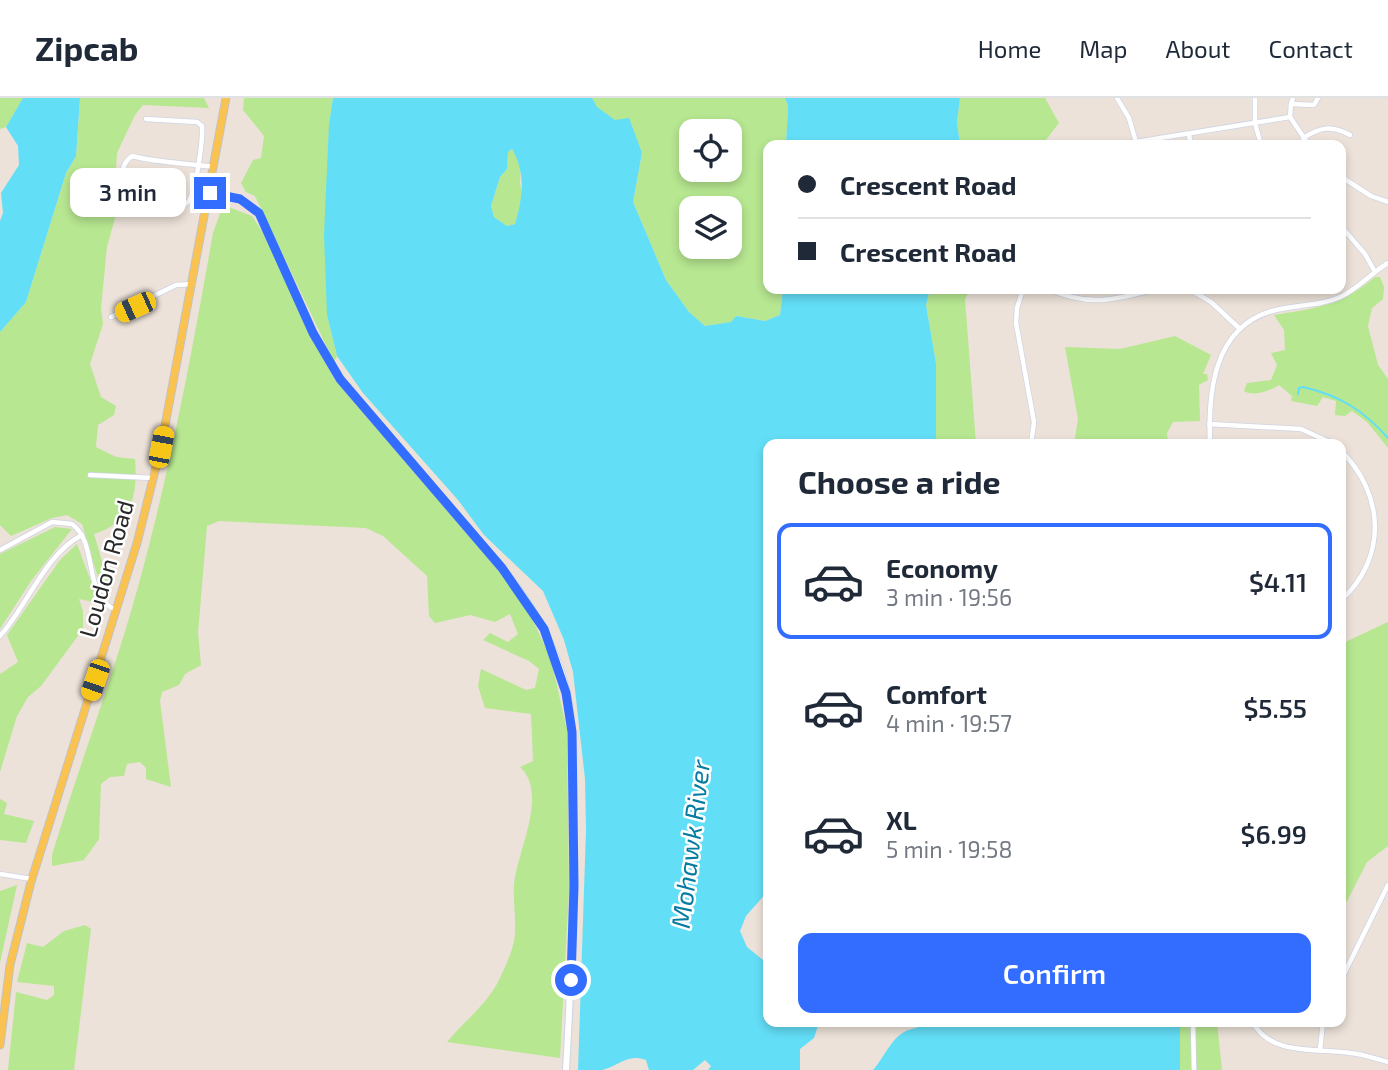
<!DOCTYPE html>
<meta charset="utf-8">
<style>
body{margin:0;font-family:"Exo 2",sans-serif;background:#f2f2f3;color:#1f2937;height:100vh;display:flex;flex-direction:column;font-size:26px;white-space:nowrap}
*{box-sizing:border-box;margin:0}
p{font-size:23px;color:#747a83}
.icon{flex:none;width:38px;height:38px;fill:none;stroke:currentColor;stroke-width:2;stroke-linecap:round;stroke-linejoin:round}
.map{position:relative;flex:1;overflow:hidden}
.sheet{position:absolute;left:763px;top:341px;width:583px;height:588px;display:flex;flex-direction:column;background:#fff;border-radius:14px;box-shadow:0 4px 10px #0003}
.sheet>*{flex:none}
.guide{position:absolute;left:763px;top:42px;width:583px;height:154px;border-radius:14px;box-shadow:0 4px 10px #0003;display:grid;align-content:center;height:154px;padding:0 35px;background:#fff}
.tools{position:absolute;left:679px;top:21px;display:grid;gap:14px}
.tools a{display:grid;place-items:center;width:63px;height:63px;border-radius:14px;background:#fff;box-shadow:0 4px 10px #0003;font-size:35px}
.end{position:absolute;width:32px;height:32px;margin:-16px;border:9px solid #336dff;background:#fff;box-shadow:0 0 0 4px #fff}
.from{border-radius:50%}
.bubble{position:absolute;height:49px;border-radius:14px;background:#fff;box-shadow:0 4px 10px #0003;font-size:23px;font-weight:600;line-height:49px;text-align:center}
.car{position:absolute;width:21px;height:42px;margin:-21px -10px;border-radius:9px;box-shadow:0 0 5px 2px #0007;background:linear-gradient(#f5c518 24%,#345 0 40%,#f5c518 0 76%,#345 0 86%,#f5c518 0)}
.guide b{display:flex;align-items:center;gap:24px;height:66px;font-size:26px}
.guide b+b{border-top:2px solid #e0e1e3}
.guide i{width:18px;height:18px;background:#1f2937}
ul{padding:0;list-style:none}
li{display:flex;align-items:center;gap:21px;height:116px;margin:0 14px 10px;padding:0 21px;border:4px solid transparent;border-radius:14px}
li div{flex:1}
li b{display:block;font-size:26px}
li em{font-style:normal;font-weight:600}
li.on{border-color:#336dff}
li>.icon{width:63px;height:63px;stroke-width:1.5}
h2{padding:0 35px;font-size:32px;line-height:84px}
.button{display:flex;gap:14px;margin-top:auto;padding:14px 35px}
.button a{flex:1;height:80px;border-radius:14px;background:#336dff;color:#fff;font-size:28px;font-weight:600;line-height:80px;text-align:center}
header{display:flex;align-items:center;gap:42px;box-sizing:border-box;height:98px;padding:0 35px;background:#fff;border-bottom:2px solid #e0e1e3}
header strong{font-size:33px}
nav{display:flex;gap:38px;margin-inline-start:auto;font-size:24px}
.map>svg:first-child{display:block}
.green{fill:#b7e791;fill-rule:evenodd}
.water{fill:#63def7;fill-rule:evenodd}
.lines{fill:none;stroke-linecap:round;stroke-linejoin:round}
.stream{stroke:#63def7;stroke-width:2}
.minor-casing{stroke:#ced4e3;stroke-width:6}
.tertiary-casing{stroke:#ced4e3;stroke-width:8}
.primary-casing{stroke:#c3c3c3;stroke-width:9}
.minor{stroke:#fff;stroke-width:4.5}
.tertiary{stroke:#fff;stroke-width:6}
.primary{stroke:#fac250;stroke-width:7}
.route{stroke:#336dff;stroke-width:9}
.labels{text-anchor:middle;stroke-width:5;stroke-linejoin:round;paint-order:stroke}
.street-label{font-size:24px;fill:#292929;stroke:#fff}
.water-label{font-size:26px;font-style:italic;fill:#047ba1;stroke:#fff}
</style>
<header>
<strong>Zipcab</strong>
<nav><a>Home</a><a>Map</a><a>About</a><a>Contact</a></nav>
</header>
<div class="map">
<svg width="1388" height="972" viewBox="0 0 1388 972">
<rect width="100%" height="100%" fill="#ece2d9"/>
<g class="green">
<polygon points="0,0 23,0 6,29 0,31"/>
<path d="M80,0H204L209,10L143,7L135,17L117,55L115,86L119,106L107,149L101,210L103,226L90,266L101,299L116,308L114,317L98,327L96,349L116,359L135,361C138,398 132,424 94,436L108,483H99L82,426L67,417L52,420L11,438L0,427V234L26,204L66,75L76,58Z"/>
<polygon points="244,0 333,0 329,26 327,217 337,258 334,264 255,98 246,94 241,85 253,62 261,60 264,38 243,12"/>
<path d="M592,0H785L788,8L786,47H768V191H783L780,217L765,223L736,218L732,224L705,228L689,214L666,182L633,104L642,55L615,22L596,9ZM691,33H730V72H691ZM691,110H730V149H691Z"/>
<polygon points="960,0 1045,0 1059,25 1042,47 960,47 957,24"/>
<polygon points="512,51 521,64 520,85 523,99 515,126 507,128 494,119 491,108 500,79 507,71 508,54"/>
<path d="M223,107L252,118L262,133L334,281L500,474L529,514L551,561L567,632L569,793L560,960L447,944C464,923 487,907 499,882C505,869 514,851 515,836C516,820 513,803 514,787C517,753 549,695 520,669L533,663L531,616L485,610L478,588L481,571L526,592L535,590L539,571L529,563L483,542L490,535L508,544L518,536L510,516L495,524L470,517L435,525L429,518L427,478L383,438L366,430L219,423L207,428L198,535L201,567L185,576L179,587L162,594L160,603L171,689L146,681V670L140,664L127,666L124,678L110,679L101,686L99,741L84,762L52,768V757C79,668 113,579 138,489C170,373 192,254 213,135Z"/>
<path d="M1375,179H1380L1384,189L1383,201L1372,210L1368,228L1378,267L1388,281V350L1367,324L1352,313L1345,318L1335,317L1336,303L1323,299L1317,308L1291,303L1292,298L1279,287C1269,293 1255,299 1244,293L1247,285L1271,282L1277,267L1271,255L1285,252L1284,232L1274,217C1317,210 1340,208 1375,179Z"/>
<polygon points="930,191 970,191 965,201 976,346 936,346 936,265 926,207"/>
<polygon points="1175,238 1211,257 1203,276 1207,276 1208,282 1199,287 1200,323 1173,324 1167,335 1168,346 1074,346 1078,321 1065,249 1120,251"/>
<polygon points="55,429 72,431 31,483 0,531 0,456"/>
<polygon points="77,446 99,505 79,501 83,513 83,531 41,588 28,599 17,618 0,674 0,576 18,564 7,537 60,462"/>
<polygon points="1388,524 1388,748 1367,764 1341,815 1341,546"/>
<polygon points="0,701 7,705 4,716 34,723 26,745 0,742"/>
<polygon points="17,787 0,865 0,793"/>
<polygon points="85,827 91,831 74,972 8,972 16,894 47,902 54,897 54,888 17,884 27,845 43,849 64,833"/>
<polygon points="1180,924 1217,924 1222,972 1180,972"/>
</g>
<g class="water">
<polygon points="23,0 80,0 76,58 66,75 26,204 0,234 0,123 3,115 1,95 19,67 18,48 6,29"/>
<path d="M333,0H592L597,9L615,22L629,20L642,55L633,104L666,182L689,214L705,228L731,224L736,218L765,223L780,217L783,191H930L926,207L936,265V346H768V793L746,818L740,833L747,849L768,866V924H819L814,940L800,951V972H708L711,968L705,962L693,972H649L646,962C626,955 620,968 602,972C595,972 585,972 578,972L586,733L585,681L573,574L564,542L543,493L484,437L458,402L363,295L337,258L327,217L324,137L329,26ZM512,51C526,75 523,100 515,126L507,128L494,119L491,108L500,79L507,71L508,54Z"/>
<polygon points="785,0 960,0 957,24 960,47 786,47 788,8"/>
<path d="M926,924H1180V972H873C884,960 891,940 906,933C915,929 918,931 926,924Z"/>
</g>
<g class="lines">
<path class="stream" d="M1298,296L1299,290L1303,289C1339,297 1363,312 1388,340"/>
<defs>
<g id="minor">
<polyline points="1117,0 1129,20 1136,44"/>
<polyline points="1255,0 1255,25 1261,47"/>
<polyline points="1293,0 1291,6 1314,7 1318,0"/>
<polyline points="1291,6 1290,19 1309,47"/>
<path d="M146,21L197,24L202,28C203,42 196,95 188,104C179,113 162,109 151,106C142,103 133,104 124,98C117,88 121,65 132,58C159,65 187,65 214,69"/>
<polyline points="1189,37 1191,47"/>
<path d="M1303,40C1321,29 1331,27 1350,37"/>
<polyline points="1117,47 1290,19"/>
<polyline points="1340,78 1371,98 1388,104"/>
<polyline points="1340,127 1365,156 1375,174"/>
<polyline points="1023,191 1017,210 1016,225 1034,324 1031,346"/>
<path d="M1049,191C1091,210 1115,201 1157,191"/>
<polyline points="1189,191 1211,204 1240,231"/>
<polyline points="111,219 176,187 193,186"/>
<polyline points="1209,326 1301,331 1334,346"/>
<path d="M1210,346C1208,295 1213,230 1272,213C1295,206 1318,209 1340,199C1358,191 1371,175 1388,165"/>
<path d="M1340,352C1385,395 1388,461 1340,503"/>
<polyline points="90,377 153,380"/>
<path d="M0,452L52,424L72,426C99,446 82,498 116,512"/>
<path d="M0,538C27,508 45,456 82,437"/>
<polyline points="0,776 32,781"/>
<polyline points="1340,884 1388,787"/>
<polyline points="1193,924 1194,972"/>
<path d="M1253,924C1269,958 1319,950 1350,955C1363,956 1376,961 1388,964"/>
<polyline points="1320,952 1323,924"/>
</g>
<path id="tertiary" d="M210,95L240,101L259,115L313,235L340,281L515,486C539,519 558,555 567,595C575,635 573,677 573,717C574,802 571,887 566,972"/>
<polyline id="primary" points="0,947 10,867 31,784 137,445 161,349 226,0"/>
</defs>
<use href="#minor" class="minor-casing"/>
<use href="#tertiary" class="tertiary-casing"/>
<use href="#primary" class="primary-casing"/>
<use href="#minor" class="minor"/>
<use href="#tertiary" class="tertiary"/>
<use href="#primary" class="primary"/>
</g>
<g class="lines">
<polyline class="route" points="210,95 240,101 259,115 313,235 340,281 502,470 544,531 566,595 572,634 574,788 571,882"/>
</g>
<g class="labels">
<g class="street-label">
<text transform="translate(107 471) rotate(-74)" y="8">Loudon Road</text>
</g>
<g class="water-label">
<text transform="translate(691 746) rotate(-83)" y="9">Mohawk River</text>
</g>
</g>
</svg>
<div class="tools">
<a><svg class="icon" aria-label="locate" viewBox="0 0 24 24"><circle cx="12" cy="12" r="6"/><path d="M12 2v4M12 18v4M2 12h4M18 12h4"/></svg></a>
<a><svg class="icon" aria-label="layers" viewBox="0 0 24 24"><path d="M12 4l9 5-9 5-9-5zM3 14l9 5 9-5"/></svg></a>
</div>
<i class="end from" style="left:571px;top:882px"></i>
<i class="end" style="left:210px;top:95px"></i>
<div class="bubble" style="left:70px;top:70px;width:116px">3 min</div>
<i class="car" style="left:135px;top:209px;rotate:246deg"></i>
<i class="car" style="left:161px;top:349px;rotate:11deg"></i>
<i class="car" style="left:95px;top:582px;rotate:199deg"></i>
<div class="guide">
<b><i class="from"></i>Crescent Road</b>
<b><i></i>Crescent Road</b>
</div>
<section class="sheet">
<h2>Choose a ride</h2>
<ul>
<li class="on"><svg class="icon" aria-label="car" viewBox="0 0 24 24"><path d="M5 17H2v-5l4-1 3-4h7l3 4 3 1v5h-3M9 17h6M6 11h13"/><circle cx="7" cy="17" r="2"/><circle cx="17" cy="17" r="2"/></svg><div><b>Economy</b><p>3 min · 19:56</p></div><em>$4.11</em></li>
<li><svg class="icon" aria-label="car" viewBox="0 0 24 24"><path d="M5 17H2v-5l4-1 3-4h7l3 4 3 1v5h-3M9 17h6M6 11h13"/><circle cx="7" cy="17" r="2"/><circle cx="17" cy="17" r="2"/></svg><div><b>Comfort</b><p>4 min · 19:57</p></div><em>$5.55</em></li>
<li><svg class="icon" aria-label="car" viewBox="0 0 24 24"><path d="M5 17H2v-5l4-1 3-4h7l3 4 3 1v5h-3M9 17h6M6 11h13"/><circle cx="7" cy="17" r="2"/><circle cx="17" cy="17" r="2"/></svg><div><b>XL</b><p>5 min · 19:58</p></div><em>$6.99</em></li>
</ul>
<div class="button"><a>Confirm</a></div>
</section>
</div>
